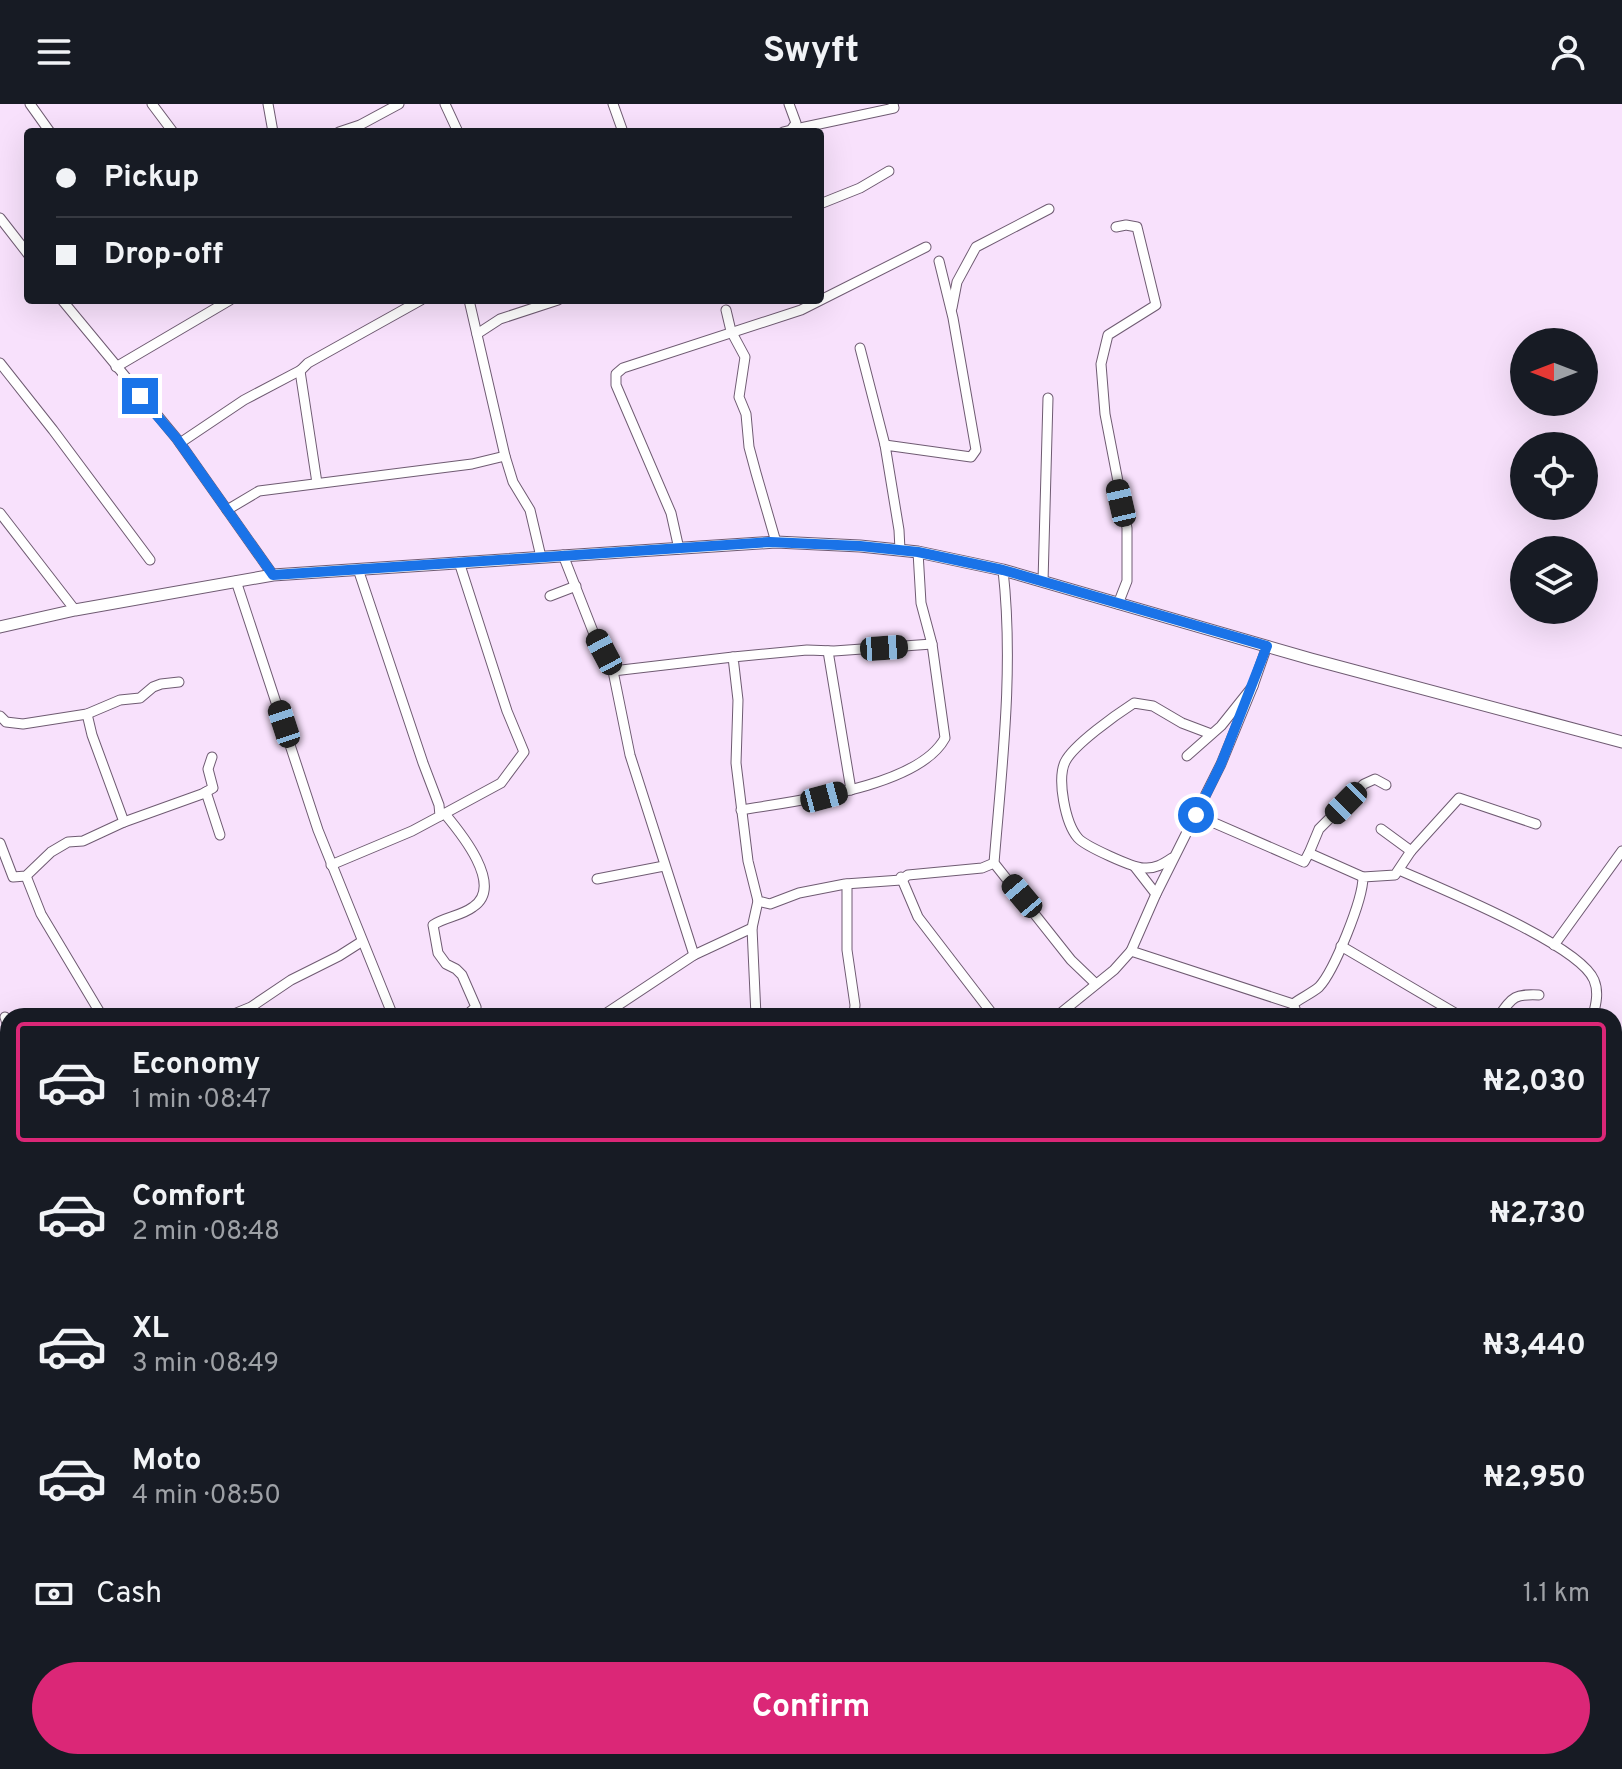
<!DOCTYPE html>
<meta charset="utf-8">
<style>
body{margin:0;font-family:Overpass,sans-serif;background:#20242c;color:#f1f3f6;height:100vh;display:flex;flex-direction:column;font-size:30px;white-space:nowrap}
*{box-sizing:border-box;margin:0}
p{font-size:26px;color:#9ea1a6}
.icon{flex:none;width:44px;height:44px;fill:none;stroke:currentColor;stroke-width:2;stroke-linecap:round;stroke-linejoin:round}
.map{position:relative;flex:1;overflow:hidden}
.side{position:absolute;left:0px;top:904px;width:1622px;height:762px;display:flex;flex-direction:column;background:#171b24;border-radius:24px 24px 0 0;box-shadow:0 8px 32px #0002}
.side>*{flex:none}
.hud{position:absolute;left:24px;top:24px;width:800px;height:176px;border-radius:8px;box-shadow:0 8px 32px #0002;display:grid;align-content:center;height:176px;padding:0 32px;background:#171b24}
.needle{width:52px;rotate:270deg}
.controls{position:absolute;left:1510px;top:224px;display:grid;gap:16px}
.controls a{display:grid;place-items:center;width:88px;height:88px;border-radius:50%;background:#171b24;box-shadow:0 8px 32px #0002;font-size:40px}
.end{position:absolute;width:36px;height:36px;margin:-18px;border:10px solid #1a73e8;background:#fff;box-shadow:0 0 0 4px #fff}
.from{border-radius:50%}
.car{position:absolute;width:24px;height:48px;margin:-24px -12px;border-radius:10px;box-shadow:0 0 6px 2px #0007;background:linear-gradient(#222 24%,#8ab4d8 0 40%,#222 0 76%,#8ab4d8 0 86%,#222 0)}
.hud b{display:flex;align-items:center;gap:28px;height:76px;font-size:30px}
.hud b+b{border-top:2px solid #363941}
.hud i{width:20px;height:20px;background:#f1f3f6}
ul{padding:14px 0 0;list-style:none}
li{display:flex;align-items:center;gap:24px;height:120px;margin:0 16px 12px;padding:0 16px;border:4px solid transparent;border-radius:8px}
li div{flex:1}
li b{display:block;font-size:30px}
li em{font-style:normal;font-weight:700}
li.current{border-color:#db2777}
li>.icon{width:72px;height:72px;stroke-width:1.5}
.pay{display:flex;align-items:center;gap:20px;height:88px;padding:0 32px;font-size:30px}
.pay p{margin-inline-start:auto}
.button{display:flex;gap:16px;margin-top:auto;padding:16px 32px}
.button a{flex:1;height:92px;border-radius:48px;background:#db2777;color:#fff;font-size:32px;font-weight:700;line-height:92px;text-align:center}
header{display:flex;justify-content:space-between;align-items:center;height:104px;padding:0 32px;background:#171b24;font-size:36px;font-weight:700}
.map>svg:first-child{display:block}
.lines{fill:none;stroke-linecap:round;stroke-linejoin:round}
.minor-casing{stroke:#6f5b72;stroke-width:11}
.tertiary-casing{stroke:#6f5b72;stroke-width:13}
.minor{stroke:#fff;stroke-width:9}
.tertiary{stroke:#fff;stroke-width:11}
.route{stroke:#1a73e8;stroke-width:10}
</style>
<header><svg class="icon" aria-label="menu" viewBox="0 0 24 24"><path d="M4 6h16M4 12h16M4 18h16"/></svg>Swyft<svg class="icon" aria-label="person" viewBox="0 0 24 24"><circle cx="12" cy="8" r="4"/><path d="M4 21q1-7 8-7t8 7"/></svg></header>
<div class="map">
<svg width="1622" height="1665" viewBox="0 0 1622 1665">
<rect width="100%" height="100%" fill="#f8e1fc"/>
<g class="lines">
<defs>
<g id="minor">
<polyline points="30,0 50,28"/>
<polyline points="152,0 173,28"/>
<polyline points="268,0 273,28"/>
<polyline points="445,0 458,28"/>
<polyline points="613,0 623,28"/>
<polyline points="791,26 894,4 893,0"/>
<polyline points="339,28 360,21 399,0"/>
<polyline points="783,28 791,26 796,19 789,0"/>
<polyline points="820,100 860,84 889,67"/>
<polyline points="0,114 28,150"/>
<polyline points="1116,123 1126,121 1137,123 1156,201 1108,231 1101,260 1105,310 1127,424 1127,477 1118,500"/>
<polyline points="62,196 177,335 273,471"/>
<polyline points="469,196 505,352 513,378 530,406 541,453"/>
<polyline points="952,204 957,178 976,143 1049,105"/>
<polyline points="726,206 731,227 745,253 739,293 746,310 749,343 756,369 776,438"/>
<polyline points="477,230 500,215 558,196"/>
<polyline points="860,244 885,341"/>
<polyline points="0,259 53,326 150,456"/>
<polyline points="116,263 230,196"/>
<polyline points="180,339 244,296 301,266"/>
<polyline points="317,379 300,267 308,259 421,196"/>
<polyline points="227,406 259,387 472,360 505,352"/>
<polyline points="0,409 75,506"/>
<polyline points="679,445 671,409 616,281 616,270 623,264 801,206 926,143"/>
<polyline points="900,446 899,426 885,341 971,353 976,346 953,214 939,157"/>
<polyline points="918,448 921,499 932,540 834,547 807,546 733,553 738,596 736,659 748,757 758,797 770,800 799,789 845,780 901,776 908,771 982,764 994,759"/>
<polyline points="563,451 594,530 613,567"/>
<path d="M1003,466C1014,564 1002,661 994,759L1071,856L1096,880"/>
<polyline points="236,477 318,726 393,912"/>
<polyline points="1043,478 1048,294"/>
<polyline points="550,492 576,482"/>
<polyline points="828,547 851,686"/>
<polyline points="733,553 613,567 630,651 694,851 752,824 758,797"/>
<polyline points="87,610 92,631 124,718"/>
<polyline points="0,612 6,618 23,620 87,610 120,596 140,594 153,583 161,580 179,578"/>
<polyline points="1187,652 1221,622 1253,582 1267,542"/>
<polyline points="206,688 220,731"/>
<path d="M741,706C794,697 918,684 945,634L932,540"/>
<path d="M445,710C460,728 505,782 473,803C461,812 445,813 433,821L438,849L446,860L456,865L462,871L476,903L468,910"/>
<polyline points="1196,711 1304,758 1309,749 1363,773"/>
<polyline points="440,712 501,679 524,648 507,607 459,458"/>
<polyline points="1381,725 1411,747"/>
<polyline points="0,739 13,773 26,772 51,748 68,738 83,737 124,718 202,690 213,684 208,665 212,653"/>
<polyline points="1309,749 1319,725 1364,680 1375,675 1386,681"/>
<path d="M1172,754C1163,760 1155,765 1144,764C1133,764 1085,742 1078,734C1065,719 1057,675 1065,658C1073,641 1117,610 1134,599L1153,602L1182,619L1211,630"/>
<polyline points="331,761 412,727 440,712 439,701 423,659 358,465"/>
<polyline points="1135,763 1156,790"/>
<path d="M1399,766C1439,784 1579,840 1594,876C1599,888 1596,900 1593,912"/>
<polyline points="26,772 41,810 102,912"/>
<polyline points="901,773 918,813 994,912"/>
<polyline points="597,775 664,762"/>
<polyline points="847,780 847,846 855,901 854,912"/>
<polyline points="752,824 756,912"/>
<polyline points="1554,841 1622,747"/>
<polyline points="1341,842 1460,912"/>
<polyline points="1131,847 1293,900 1298,912"/>
<path d="M1293,900C1301,894 1312,889 1319,883C1334,867 1363,796 1363,773L1395,771L1411,747L1459,694L1536,720"/>
<polyline points="229,912 251,903 291,876 339,852 361,838"/>
<polyline points="602,912 694,851"/>
<polyline points="1057,912 1114,866 1131,847 1156,790 1221,660 1253,582"/>
<path d="M1499,912C1513,892 1515,890 1539,891"/>
<polyline points="5,913 8,922"/>
<polyline points="0,982 8,977"/>
<polyline points="1614,1030 1622,1032"/>
<polyline points="1614,1045 1614,1059"/>
<polyline points="0,1149 8,1164"/>
<polyline points="1614,1157 1622,1159"/>
<polyline points="0,1255 8,1249"/>
<polyline points="1614,1307 1622,1310"/>
<polyline points="0,1368 8,1358"/>
<polyline points="0,1406 8,1417"/>
<polyline points="1614,1436 1622,1414"/>
<polyline points="1614,1638 1622,1640"/>
<polyline points="119,1658 121,1665"/>
<polyline points="217,1658 218,1665"/>
<polyline points="700,1658 704,1665"/>
<polyline points="14,1665 31,1658"/>
<polyline points="318,1665 318,1658"/>
<polyline points="1376,1665 1386,1658"/>
</g>
<polyline id="tertiary" points="0,523 75,506 273,471 776,438 860,442 918,448 1003,466 1311,555 1622,638"/>
</defs>
<use href="#minor" class="minor-casing"/>
<use href="#tertiary" class="tertiary-casing"/>
<use href="#minor" class="minor"/>
<use href="#tertiary" class="tertiary"/>
</g>
<g class="lines">
<polyline class="route" points="140,292 177,335 273,471 770,438 860,442 918,448 1003,466 1267,542 1221,660 1196,711"/>
</g>
</svg>
<div class="controls">
<a><svg class="needle" viewBox="-14 -14 28 28"><path d="M0-13l5 13h-10z" fill="#e53935"/><path d="M0 13l5-13h-10z" fill="#9ea1a6"/></svg></a>
<a><svg class="icon" aria-label="locate" viewBox="0 0 24 24"><circle cx="12" cy="12" r="6"/><path d="M12 2v4M12 18v4M2 12h4M18 12h4"/></svg></a>
<a><svg class="icon" aria-label="layers" viewBox="0 0 24 24"><path d="M12 4l9 5-9 5-9-5zM3 14l9 5 9-5"/></svg></a>
</div>
<i class="end from" style="left:1196px;top:711px"></i>
<i class="end" style="left:140px;top:292px"></i>
<i class="car" style="left:1121px;top:399px;rotate:347deg"></i>
<i class="car" style="left:884px;top:544px;rotate:86deg"></i>
<i class="car" style="left:604px;top:548px;rotate:332deg"></i>
<i class="car" style="left:284px;top:620px;rotate:342deg"></i>
<i class="car" style="left:824px;top:693px;rotate:75deg"></i>
<i class="car" style="left:1346px;top:699px;rotate:225deg"></i>
<i class="car" style="left:1022px;top:792px;rotate:320deg"></i>
<div class="hud">
<b><i class="from"></i>Pickup</b>
<b><i></i>Drop-off</b>
</div>
<section class="side">
<ul>
<li class="current"><svg class="icon" aria-label="car" viewBox="0 0 24 24"><path d="M5 17H2v-5l4-1 3-4h7l3 4 3 1v5h-3M9 17h6M6 11h13"/><circle cx="7" cy="17" r="2"/><circle cx="17" cy="17" r="2"/></svg><div><b>Economy</b><p>1 min · 08:47</p></div><em>₦2,030</em></li>
<li><svg class="icon" aria-label="car" viewBox="0 0 24 24"><path d="M5 17H2v-5l4-1 3-4h7l3 4 3 1v5h-3M9 17h6M6 11h13"/><circle cx="7" cy="17" r="2"/><circle cx="17" cy="17" r="2"/></svg><div><b>Comfort</b><p>2 min · 08:48</p></div><em>₦2,730</em></li>
<li><svg class="icon" aria-label="car" viewBox="0 0 24 24"><path d="M5 17H2v-5l4-1 3-4h7l3 4 3 1v5h-3M9 17h6M6 11h13"/><circle cx="7" cy="17" r="2"/><circle cx="17" cy="17" r="2"/></svg><div><b>XL</b><p>3 min · 08:49</p></div><em>₦3,440</em></li>
<li><svg class="icon" aria-label="car" viewBox="0 0 24 24"><path d="M5 17H2v-5l4-1 3-4h7l3 4 3 1v5h-3M9 17h6M6 11h13"/><circle cx="7" cy="17" r="2"/><circle cx="17" cy="17" r="2"/></svg><div><b>Moto</b><p>4 min · 08:50</p></div><em>₦2,950</em></li>
</ul>
<div class="pay"><svg class="icon" aria-label="cash" viewBox="0 0 24 24"><path d="M3 7h18v10H3z"/><circle cx="12" cy="12" r="2"/></svg>Cash<p>1.1 km</p></div>
<div class="button"><a>Confirm</a></div>
</section>
</div>
